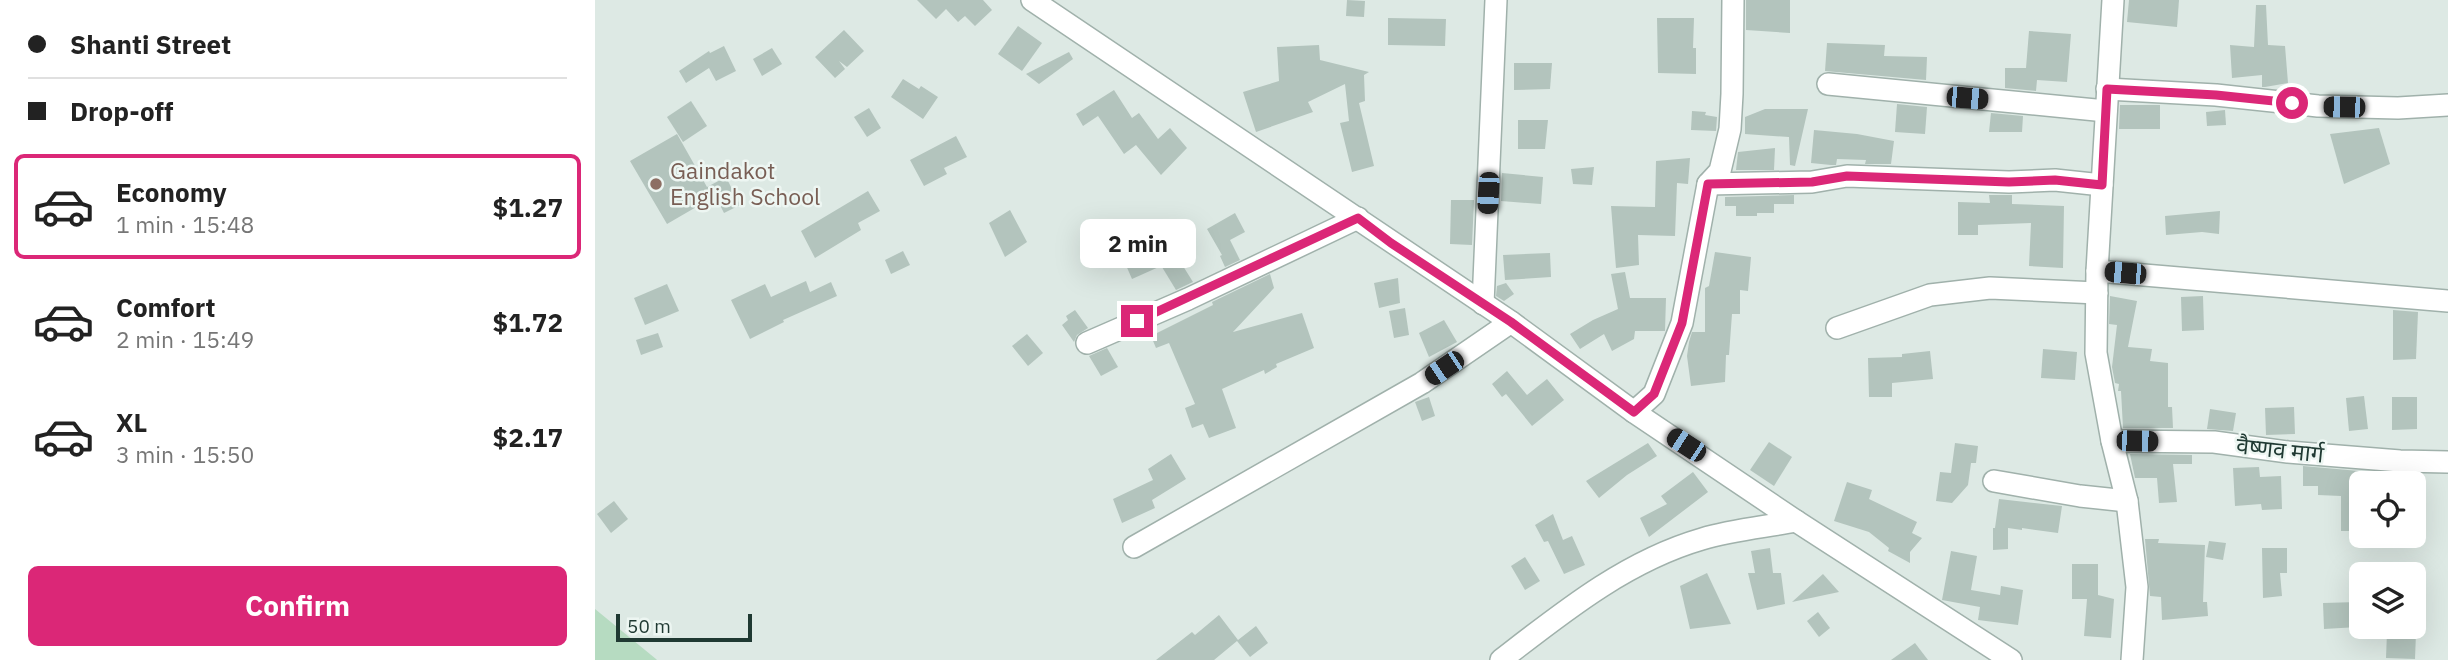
<!DOCTYPE html>
<meta charset="utf-8">
<style>
body{margin:0;font-family:"IBM Plex Sans","Noto Sans Devanagari",sans-serif;background:#f6f6f6;color:#222;height:100vh;display:flex;flex-direction:column;font-size:26px;white-space:nowrap}
*{box-sizing:border-box;margin:0}
p{font-size:23px;color:#767676}
.icon{flex:none;width:38px;height:38px;fill:none;stroke:currentColor;stroke-width:2;stroke-linecap:round;stroke-linejoin:round}
.map{position:relative;flex:1;overflow:hidden}
.drawer{display:flex;flex-direction:column;background:#fff;width:595px}
.drawer>*{flex:none}
.banner{display:grid;align-content:center;height:154px;padding:0 28px;background:#fff}
.tools{position:absolute;left:1754px;top:471px;display:grid;gap:14px}
.tools a{display:grid;place-items:center;width:77px;height:77px;border-radius:10px;background:#fff;box-shadow:0 7px 28px #0002;font-size:35px}
.scale{position:absolute;left:21px;bottom:18px;width:136px;box-sizing:border-box;padding-left:7px;border:4px solid #1f3932;border-top:0;font-size:19px;line-height:24px;white-space:nowrap;color:#1f3932;-webkit-text-stroke:5px #edf6f2;paint-order:stroke}
.end{position:absolute;width:32px;height:32px;margin:-16px;border:9px solid #db2777;background:#fff;box-shadow:0 0 0 4px #fff}
.from{border-radius:50%}
.bubble{position:absolute;height:49px;border-radius:10px;background:#fff;box-shadow:0 7px 28px #0002;font-size:23px;font-weight:800;line-height:49px;text-align:center}
.car{position:absolute;width:21px;height:42px;margin:-21px -10px;border-radius:9px;box-shadow:0 0 5px 2px #0007;background:linear-gradient(#222 24%,#8ab4d8 0 40%,#222 0 76%,#8ab4d8 0 86%,#222 0)}
.banner b{display:flex;align-items:center;gap:24px;height:66px;font-size:26px}
.banner b+b{border-top:2px solid #e0e0e0}
.banner i{width:18px;height:18px;background:#222}
ul{padding:0;list-style:none}
li{display:flex;align-items:center;gap:21px;height:105px;margin:0 14px 10px;padding:0 14px;border:4px solid transparent;border-radius:10px}
li div{flex:1}
li b{display:block;font-size:26px}
li em{font-style:normal;font-weight:800}
li.selected{border-color:#db2777}
li>.icon{width:63px;height:63px;stroke-width:1.5}
.button{display:flex;gap:14px;margin-top:auto;padding:14px 28px}
.button a{flex:1;height:80px;border-radius:10px;background:#db2777;color:#fff;font-size:28px;font-weight:800;line-height:80px;text-align:center}
main{display:flex;flex:1;min-height:0}
.map>svg:first-child{display:block}
.green{fill:#b6dbc1}
.building{fill:#b3c4bd}
.lines{fill:none;stroke-linecap:round;stroke-linejoin:round}
.minor-casing{stroke:#a0b1ab;stroke-width:24}
.minor{stroke:#fff;stroke-width:21}
.route{stroke:#db2777;stroke-width:9}
.education-dot{fill:#8d6e63;stroke:#edf6f2;stroke-width:2.5}
.labels{text-anchor:middle;stroke-width:5;stroke-linejoin:round;paint-order:stroke}
.education-label{font-size:23px;fill:#785e54;stroke:#edf6f2;text-anchor:start}
.street-label{font-size:23px;fill:#1f3932;stroke:#edf6f2}
</style>
<main>
<section class="drawer">
<div class="banner">
<b><i class="from"></i>Shanti Street</b>
<b><i></i>Drop-off</b>
</div>
<ul>
<li class="selected"><svg class="icon" aria-label="car" viewBox="0 0 24 24"><path d="M5 17H2v-5l4-1 3-4h7l3 4 3 1v5h-3M9 17h6M6 11h13"/><circle cx="7" cy="17" r="2"/><circle cx="17" cy="17" r="2"/></svg><div><b>Economy</b><p>1 min · 15:48</p></div><em>$1.27</em></li>
<li><svg class="icon" aria-label="car" viewBox="0 0 24 24"><path d="M5 17H2v-5l4-1 3-4h7l3 4 3 1v5h-3M9 17h6M6 11h13"/><circle cx="7" cy="17" r="2"/><circle cx="17" cy="17" r="2"/></svg><div><b>Comfort</b><p>2 min · 15:49</p></div><em>$1.72</em></li>
<li><svg class="icon" aria-label="car" viewBox="0 0 24 24"><path d="M5 17H2v-5l4-1 3-4h7l3 4 3 1v5h-3M9 17h6M6 11h13"/><circle cx="7" cy="17" r="2"/><circle cx="17" cy="17" r="2"/></svg><div><b>XL</b><p>3 min · 15:50</p></div><em>$2.17</em></li>
</ul>
<div class="button"><a>Confirm</a></div>
</section>
<div class="map">
<svg width="1853" height="660" viewBox="0 0 1853 660">
<rect width="100%" height="100%" fill="#dde9e4"/>
<polygon class="green" points="0,609 61,659 62,660 0,660"/>
<g class="building">
<polygon points="322,0 388,0 397,10 380,26 370,16 363,22 351,9 341,19"/>
<polygon points="752,0 770,1 769,17 751,16"/>
<polygon points="1151,0 1195,0 1195,33 1151,30"/>
<polygon points="1534,0 1584,0 1582,27 1532,22"/>
<polygon points="1661,5 1671,5 1673,45 1690,46 1693,83 1670,87 1667,87 1667,75 1637,78 1635,45 1659,47"/>
<polygon points="793,18 851,19 850,46 793,45"/>
<polygon points="1062,18 1099,18 1098,48 1101,48 1101,74 1063,73"/>
<polygon points="423,26 447,43 427,71 403,54"/>
<polygon points="249,30 269,51 252,67 244,61 250,69 240,78 220,57"/>
<polygon points="1434,31 1476,34 1472,82 1442,80 1441,91 1410,88 1410,68 1431,68"/>
<polygon points="1232,43 1290,45 1289,56 1332,57 1331,80 1230,71"/>
<polygon points="724,45 725,60 774,72 769,75 770,101 764,103 779,166 757,172 745,123 754,121 750,84 713,102 718,112 661,132 648,92 684,81 682,47"/>
<polygon points="129,46 141,71 121,81 114,68 91,83 84,71 114,51 115,53"/>
<polygon points="177,48 187,64 167,76 158,59"/>
<polygon points="474,52 478,59 444,84 431,74"/>
<polygon points="919,63 957,63 955,89 919,90"/>
<polygon points="308,79 324,89 326,86 343,97 328,119 296,97"/>
<polygon points="519,90 537,118 544,113 563,139 575,128 592,148 566,175 541,145 529,154 503,116 488,126 481,114"/>
<polygon points="96,101 112,126 88,142 72,117"/>
<polygon points="1302,104 1332,107 1330,134 1300,132"/>
<polygon points="1525,105 1565,105 1565,129 1524,129"/>
<polygon points="274,108 286,128 272,137 259,117"/>
<polygon points="1170,109 1213,109 1200,166 1195,165 1194,137 1150,134 1150,117"/>
<polygon points="1630,110 1631,125 1612,126 1611,112"/>
<polygon points="1097,111 1111,112 1110,115 1122,117 1121,131 1096,130"/>
<polygon points="1396,113 1428,116 1427,132 1394,132"/>
<polygon points="923,120 953,120 950,149 923,149"/>
<polygon points="1784,128 1795,164 1749,184 1735,134"/>
<polygon points="1219,130 1262,134 1299,141 1296,164 1270,164 1271,160 1242,159 1241,165 1236,165 1216,163"/>
<polygon points="82,134 112,187 131,177 145,205 129,213 122,199 105,208 103,206 72,224 35,161"/>
<polygon points="361,136 372,157 349,168 352,174 329,186 315,160"/>
<polygon points="1180,148 1179,170 1141,170 1143,152"/>
<polygon points="1095,158 1093,184 1082,183 1080,236 1043,235 1044,265 1021,268 1016,206 1060,207 1061,161"/>
<polygon points="999,167 997,185 978,184 976,169"/>
<polygon points="907,173 948,177 946,204 906,201"/>
<polygon points="273,191 285,211 263,223 266,230 220,258 206,231"/>
<polygon points="1199,195 1199,204 1179,204 1179,213 1162,213 1162,216 1141,216 1141,206 1130,206 1130,197"/>
<polygon points="1394,195 1417,195 1417,204 1469,206 1468,268 1434,266 1436,223 1383,225 1383,235 1363,235 1363,202 1395,203"/>
<polygon points="856,200 879,200 877,245 855,244"/>
<polygon points="415,210 432,242 410,257 394,223"/>
<polygon points="1625,211 1624,234 1607,232 1571,235 1570,216"/>
<polygon points="640,213 650,232 635,240 645,260 630,267 625,256 627,255 612,229"/>
<polygon points="549,227 566,266 537,279 520,240"/>
<polygon points="308,251 315,265 296,274 290,260"/>
<polygon points="1120,252 1156,257 1153,291 1145,290 1145,314 1137,314 1134,355 1131,355 1130,382 1096,386 1092,356 1094,342 1097,332 1110,332 1110,288 1114,286"/>
<polygon points="955,253 956,277 910,280 908,255"/>
<polygon points="583,258 598,282 581,290 567,267"/>
<polygon points="1030,272 1035,298 1071,298 1070,331 1040,331 1039,339 1017,351 1009,334 985,349 975,334 998,320 1023,309 1016,274"/>
<polygon points="675,274 679,288 638,332 707,313 719,348 681,364 682,367 670,374 669,370 627,389 641,428 614,438 608,424 597,428 590,408 600,404 574,343 561,348 556,336 618,305 617,302"/>
<polygon points="803,278 805,303 784,308 779,283"/>
<polygon points="211,281 215,292 236,282 242,296 188,320 189,322 155,339 136,300 170,284 176,297"/>
<polygon points="911,283 919,294 909,301 901,296 902,286"/>
<polygon points="72,284 84,311 50,325 39,298"/>
<polygon points="1515,296 1542,301 1533,347 1557,349 1555,361 1573,363 1573,407 1577,407 1578,428 1528,428 1526,391 1523,391 1524,384 1520,383 1517,367 1522,325 1514,324"/>
<polygon points="1608,296 1609,330 1587,331 1586,297"/>
<polygon points="810,308 814,335 799,338 794,311"/>
<polygon points="480,310 493,328 482,335 479,342 467,325 473,320 471,316"/>
<polygon points="1798,310 1823,312 1821,359 1798,360"/>
<polygon points="849,320 862,342 834,357 824,333"/>
<polygon points="63,333 68,347 46,355 41,340"/>
<polygon points="432,334 448,353 433,366 417,346"/>
<polygon points="512,348 523,367 506,376 494,356"/>
<polygon points="1448,349 1482,352 1480,380 1446,378"/>
<polygon points="1335,351 1338,379 1297,383 1297,397 1274,397 1273,358 1307,357 1307,354"/>
<polygon points="912,371 932,395 952,379 969,400 937,426 911,394 907,397 897,384"/>
<polygon points="1769,396 1773,429 1754,431 1751,398"/>
<polygon points="834,397 840,416 827,421 820,402"/>
<polygon points="1797,397 1822,397 1822,429 1797,430"/>
<polygon points="1699,407 1700,434 1671,435 1670,408"/>
<polygon points="1615,409 1641,413 1638,431 1612,429"/>
<polygon points="1174,442 1197,457 1179,486 1155,470"/>
<polygon points="1053,443 1062,456 1032,475 1004,498 991,481"/>
<polygon points="1360,443 1383,446 1381,463 1376,463 1373,485 1357,503 1341,501 1345,472 1356,473"/>
<polygon points="576,454 591,479 557,500 560,508 527,523 518,499 558,480 553,469"/>
<polygon points="1535,454 1597,455 1597,464 1578,464 1582,502 1564,503 1562,478 1540,478"/>
<polygon points="1708,466 1775,472 1774,483 1766,483 1766,531 1746,531 1746,496 1723,495 1723,486 1708,486"/>
<polygon points="1664,467 1665,477 1686,476 1687,509 1667,510 1666,504 1640,506 1638,468"/>
<polygon points="1098,472 1113,492 1054,537 1045,518 1072,504 1066,496"/>
<polygon points="1252,482 1277,490 1274,499 1322,522 1317,533 1327,538 1315,552 1315,563 1293,551 1294,548 1274,532 1239,521"/>
<polygon points="1404,499 1467,506 1463,533 1427,528 1427,530 1413,528 1413,549 1398,550 1398,528 1400,528"/>
<polygon points="19,501 33,519 16,533 2,514"/>
<polygon points="958,514 968,540 977,536 990,565 969,574 953,541 949,542 940,525"/>
<polygon points="1550,539 1564,539 1563,543 1610,545 1608,602 1612,602 1613,616 1567,620 1566,597 1555,596"/>
<polygon points="1614,541 1631,543 1628,560 1611,557"/>
<polygon points="1175,548 1178,573 1186,573 1190,604 1162,610 1153,573 1160,573 1156,551"/>
<polygon points="1667,548 1692,548 1692,573 1685,573 1687,596 1668,598"/>
<polygon points="1356,551 1382,556 1376,590 1405,595 1406,586 1428,590 1423,625 1383,620 1385,607 1347,600"/>
<polygon points="930,557 945,581 930,590 916,566"/>
<polygon points="1477,564 1503,564 1503,595 1519,599 1516,638 1489,636 1492,599 1477,599"/>
<polygon points="1112,573 1136,624 1095,629 1085,586"/>
<polygon points="1228,574 1244,592 1197,602"/>
<polygon points="1763,602 1763,627 1729,629 1728,603"/>
<polygon points="1223,612 1235,628 1224,637 1212,621"/>
<polygon points="624,615 643,640 661,626 673,643 655,657 642,641 619,660 561,660 597,632 600,635"/>
<polygon points="1792,632 1821,633 1820,659 1791,658"/>
<polygon points="1320,643 1333,660 1296,660"/>
</g>
<g class="lines">
<defs>
<g id="minor">
<polyline points="437,0 916,322 1039,412 1201,521 1416,660"/>
<polyline points="1518,0 1502,271 1501,353 1517,441 1532,501 1542,587 1537,660"/>
<polyline points="1233,84 1511,111"/>
<polyline points="1512,89 1621,95 1723,106 1803,108 1853,105"/>
<polyline points="1113,184 1217,182 1252,176 1414,182 1460,180 1507,185"/>
<polyline points="1502,271 1853,301"/>
<polyline points="888,304 901,0"/>
<polyline points="1242,328 1335,295 1395,288 1502,293"/>
<polyline points="492,343 593,299 763,218"/>
<polyline points="1039,412 1059,394 1087,323 1113,184 1125,171 1135,129 1137,94 1138,0"/>
<polyline points="1517,441 1619,442 1693,452 1805,461 1853,462"/>
<polyline points="1399,481 1485,496 1532,501"/>
<polyline points="539,547 827,383 916,322"/>
<path d="M906,660C968,612 1031,561 1107,539C1137,530 1170,527 1201,521"/>
</g>
</defs>
<use href="#minor" class="minor-casing"/>
<use href="#minor" class="minor"/>
</g>
<g class="lines">
<polyline class="route" points="542,321 763,218 796,243 916,322 1039,412 1059,394 1087,323 1113,184 1217,182 1252,176 1414,182 1460,180 1507,185 1512,89 1621,95 1697,103"/>
</g>
<circle class="education-dot" cx="61" cy="184" r="7"/>
<g class="labels">
<g class="education-label">
<text x="75" y="179">Gaindakot<tspan x="75" dy="26">English School</tspan></text>
</g>
<g class="street-label">
<text transform="translate(1685 450) rotate(6)" y="8">वैष्णव मार्ग</text>
</g>
</g>
</svg>
<div class="tools">
<a><svg class="icon" aria-label="locate" viewBox="0 0 24 24"><circle cx="12" cy="12" r="6"/><path d="M12 2v4M12 18v4M2 12h4M18 12h4"/></svg></a>
<a><svg class="icon" aria-label="layers" viewBox="0 0 24 24"><path d="M12 4l9 5-9 5-9-5zM3 14l9 5 9-5"/></svg></a>
</div>
<div class="scale">50 m</div>
<i class="end from" style="left:1697px;top:103px"></i>
<i class="end" style="left:542px;top:321px"></i>
<div class="bubble" style="left:485px;top:219px;width:116px">2 min</div>
<i class="car" style="left:1372px;top:98px;rotate:95deg"></i>
<i class="car" style="left:1749px;top:107px;rotate:271deg"></i>
<i class="car" style="left:893px;top:193px;rotate:183deg"></i>
<i class="car" style="left:1530px;top:273px;rotate:275deg"></i>
<i class="car" style="left:849px;top:368px;rotate:236deg"></i>
<i class="car" style="left:1542px;top:441px;rotate:91deg"></i>
<i class="car" style="left:1091px;top:445px;rotate:303deg"></i>
</div>
</main>
